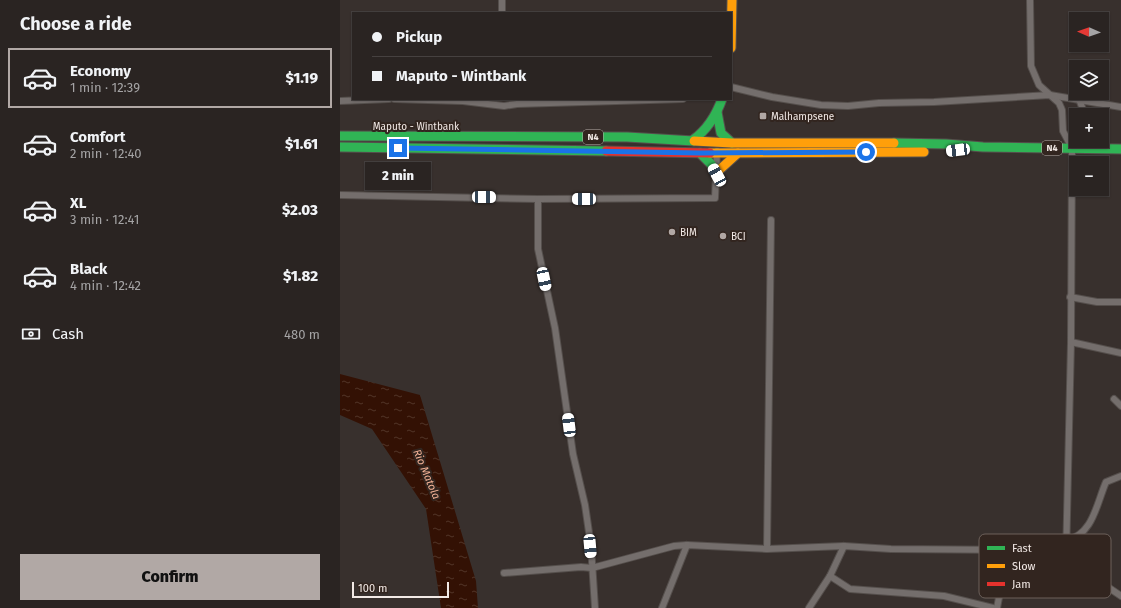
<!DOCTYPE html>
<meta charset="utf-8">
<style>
body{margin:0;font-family:"Fira Sans",sans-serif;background:#36302f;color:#f1f3f6;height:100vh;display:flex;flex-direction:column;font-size:15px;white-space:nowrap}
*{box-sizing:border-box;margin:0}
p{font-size:13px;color:#a5a4a5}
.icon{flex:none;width:22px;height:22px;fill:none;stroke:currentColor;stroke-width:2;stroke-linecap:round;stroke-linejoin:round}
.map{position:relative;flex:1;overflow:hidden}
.details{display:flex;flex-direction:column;background:#2a2422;width:340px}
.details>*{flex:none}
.guide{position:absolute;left:12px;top:12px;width:380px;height:88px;border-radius:0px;box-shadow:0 1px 3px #0004,0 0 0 1px #464140;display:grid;align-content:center;height:88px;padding:0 20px;background:#2a2422}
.needle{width:26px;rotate:272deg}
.buttons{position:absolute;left:729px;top:12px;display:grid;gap:8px}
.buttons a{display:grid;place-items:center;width:40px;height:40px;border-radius:0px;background:#2a2422;box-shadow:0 1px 3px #0004,0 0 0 1px #464140;font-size:20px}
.scale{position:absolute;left:12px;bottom:10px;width:97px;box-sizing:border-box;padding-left:4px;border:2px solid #f2e9e5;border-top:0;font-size:11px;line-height:14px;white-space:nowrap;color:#f2e9e5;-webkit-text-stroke:3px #32251f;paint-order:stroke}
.end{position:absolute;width:18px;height:18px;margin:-9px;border:5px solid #1a73e8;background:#fff;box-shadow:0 0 0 2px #fff}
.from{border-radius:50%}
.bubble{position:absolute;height:28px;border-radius:0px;background:#2a2422;box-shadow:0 1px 3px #0004,0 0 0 1px #464140;font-size:13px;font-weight:800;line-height:28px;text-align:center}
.car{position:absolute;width:12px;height:24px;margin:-12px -6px;border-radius:5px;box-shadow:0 0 3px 1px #0007;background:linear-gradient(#fff 24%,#345 0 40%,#fff 0 76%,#345 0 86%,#fff 0)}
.guide b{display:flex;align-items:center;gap:14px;height:38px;font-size:15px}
.guide b+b{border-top:1px solid #464140}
.guide i{width:10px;height:10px;background:#f1f3f6}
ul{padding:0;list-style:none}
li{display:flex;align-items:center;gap:12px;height:60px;margin:0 8px 6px;padding:0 12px;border:2px solid transparent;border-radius:0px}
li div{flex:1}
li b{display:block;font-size:15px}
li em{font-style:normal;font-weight:800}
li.on{border-color:#b1a8a5}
li>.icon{width:36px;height:36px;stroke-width:1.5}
h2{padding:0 20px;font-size:18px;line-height:48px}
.pay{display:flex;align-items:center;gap:10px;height:44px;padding:0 20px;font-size:15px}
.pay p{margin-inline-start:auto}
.cta{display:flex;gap:8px;margin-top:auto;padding:8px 20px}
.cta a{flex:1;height:46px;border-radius:0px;background:#b1a8a5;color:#111;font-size:16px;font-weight:800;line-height:46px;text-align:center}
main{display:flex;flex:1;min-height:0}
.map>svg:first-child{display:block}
.water{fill:url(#water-ripples)}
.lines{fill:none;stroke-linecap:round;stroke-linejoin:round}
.street-casing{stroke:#554f4c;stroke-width:8}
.fast-casing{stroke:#554f4c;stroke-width:11}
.slow-casing{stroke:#554f4c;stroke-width:11}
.jam-casing{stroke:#554f4c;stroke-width:11}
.street{stroke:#746e6c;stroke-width:6}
.fast{stroke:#30b455;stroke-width:9}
.slow{stroke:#ff9f0a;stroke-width:9}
.jam{stroke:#e5322d;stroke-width:9}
.route{stroke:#1a73e8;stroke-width:5}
.poi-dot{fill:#b1a8a5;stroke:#32251f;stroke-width:1.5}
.labels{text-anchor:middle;stroke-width:4;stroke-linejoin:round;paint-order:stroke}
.shield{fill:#32251f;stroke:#b8aeaa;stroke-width:1}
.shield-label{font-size:9px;font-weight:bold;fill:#f2e9e5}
.poi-label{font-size:10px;fill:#f2e9e5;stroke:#32251f;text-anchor:start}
.street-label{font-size:10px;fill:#f2e9e5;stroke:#32251f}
.water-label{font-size:11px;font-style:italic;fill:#f4b397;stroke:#32251f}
.key{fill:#32251f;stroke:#6c605a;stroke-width:1}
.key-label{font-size:11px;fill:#f2e9e5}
</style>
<main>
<section class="details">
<h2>Choose a ride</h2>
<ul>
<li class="on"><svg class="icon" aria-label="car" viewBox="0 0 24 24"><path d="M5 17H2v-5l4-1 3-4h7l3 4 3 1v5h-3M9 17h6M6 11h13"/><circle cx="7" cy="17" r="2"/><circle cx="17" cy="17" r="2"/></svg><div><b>Economy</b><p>1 min · 12:39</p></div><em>$1.19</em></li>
<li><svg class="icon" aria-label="car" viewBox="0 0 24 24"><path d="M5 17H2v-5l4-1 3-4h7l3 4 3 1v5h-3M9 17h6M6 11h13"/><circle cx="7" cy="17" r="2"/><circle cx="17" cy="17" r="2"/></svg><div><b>Comfort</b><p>2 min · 12:40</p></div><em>$1.61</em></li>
<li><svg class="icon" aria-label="car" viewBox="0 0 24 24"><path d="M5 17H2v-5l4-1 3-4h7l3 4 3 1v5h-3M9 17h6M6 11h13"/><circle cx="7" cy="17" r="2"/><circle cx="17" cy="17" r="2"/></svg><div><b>XL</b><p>3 min · 12:41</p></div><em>$2.03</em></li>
<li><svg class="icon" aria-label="car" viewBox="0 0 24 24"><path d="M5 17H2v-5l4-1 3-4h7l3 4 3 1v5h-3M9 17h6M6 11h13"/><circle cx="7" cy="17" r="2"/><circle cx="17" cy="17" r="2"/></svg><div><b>Black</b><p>4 min · 12:42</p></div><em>$1.82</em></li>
</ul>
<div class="pay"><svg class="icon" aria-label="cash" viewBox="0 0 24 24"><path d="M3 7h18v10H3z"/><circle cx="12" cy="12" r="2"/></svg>Cash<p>480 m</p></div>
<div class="cta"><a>Confirm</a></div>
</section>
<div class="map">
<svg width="781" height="608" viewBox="0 0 781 608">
<defs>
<pattern id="water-ripples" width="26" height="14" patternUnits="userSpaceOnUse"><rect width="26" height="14" fill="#331104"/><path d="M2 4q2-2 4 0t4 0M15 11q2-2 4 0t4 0" fill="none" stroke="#513428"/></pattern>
</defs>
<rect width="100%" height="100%" fill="#38302d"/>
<polygon class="water" points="0,374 80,395 136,581 138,608 101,608 86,509 32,429 0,415"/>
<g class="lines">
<defs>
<g id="street">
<polyline points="162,0 162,13"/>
<polyline points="690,0 691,66 699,85 719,103 722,110 723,131 732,148 731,342 726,559"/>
<polyline points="391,87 432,97 481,105 508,106 539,103 594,102 710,95 781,107"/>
<polyline points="54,99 123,101 164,106 177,104 343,99"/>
<polyline points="739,99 745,115"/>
<polyline points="0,101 49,99"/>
<polyline points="0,195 198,199 198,249 215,328 233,454 245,505 251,546 255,608"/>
<polyline points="198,199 375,198 377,151"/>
<polyline points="730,297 757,302 781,302"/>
<polyline points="731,342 781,353"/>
<polyline points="774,399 781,406"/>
<path d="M726,540C753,536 757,502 766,482L781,476"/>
<polyline points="427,549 431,220"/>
<polyline points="164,573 241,567 252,568 334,546 347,545 427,549 504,546 551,549 692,550 715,551 781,596"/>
<polyline points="490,576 510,589 604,596 653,608"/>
<polyline points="322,608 347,545"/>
<polyline points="469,608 490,576 504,546"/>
<polyline points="657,608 668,550"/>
</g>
<g id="fast">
<polyline points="377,112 381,133 392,143"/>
<polyline points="0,136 287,137 354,141"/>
<path d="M353,140C368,129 376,116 382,99"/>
<polyline points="554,143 606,144 643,147 781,149"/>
<polyline points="0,147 266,151"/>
<polyline points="360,153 371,164 377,175"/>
</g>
<g id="slow">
<polyline points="391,48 392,0"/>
<polyline points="354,141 392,143 554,143"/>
<polyline points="370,153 584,152"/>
<polyline points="377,172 398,153"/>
</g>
<polyline id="jam" points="266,151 370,153"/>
</defs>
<use href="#street" class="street-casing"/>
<use href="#fast" class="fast-casing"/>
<use href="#slow" class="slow-casing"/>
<use href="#jam" class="jam-casing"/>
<use href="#street" class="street"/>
<use href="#fast" class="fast"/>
<use href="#slow" class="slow"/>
<use href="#jam" class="jam"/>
</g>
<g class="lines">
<polyline class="route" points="58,148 360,153 526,152"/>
</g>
<g class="poi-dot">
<rect x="419" y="112" width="8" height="8" rx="2"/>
<circle cx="332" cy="232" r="4"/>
<circle cx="383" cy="236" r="4"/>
</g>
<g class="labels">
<g class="shield">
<rect x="243" y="130" width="20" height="14" rx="3"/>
<rect x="702" y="141" width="20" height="14" rx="3"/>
</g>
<g class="shield-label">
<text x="253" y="140">N4</text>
<text x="712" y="151">N4</text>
</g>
<g class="poi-label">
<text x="431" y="120">Malhampsene</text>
<text x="340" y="236">BIM</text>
<text x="391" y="240">BCI</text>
</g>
<g class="street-label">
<text x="76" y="130">Maputo - Wintbank</text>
</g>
<g class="water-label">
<text transform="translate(87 474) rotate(67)" y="4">Rio Matola</text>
</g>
</g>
<rect x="639" y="534" width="132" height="64" rx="6" class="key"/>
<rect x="647" y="546" width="18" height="4" fill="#30b455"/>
<rect x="647" y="564" width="18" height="4" fill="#ff9f0a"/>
<rect x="647" y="582" width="18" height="4" fill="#e5322d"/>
<g class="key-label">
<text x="672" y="552">Fast</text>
<text x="672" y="570">Slow</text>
<text x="672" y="588">Jam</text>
</g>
</svg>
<div class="buttons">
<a><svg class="needle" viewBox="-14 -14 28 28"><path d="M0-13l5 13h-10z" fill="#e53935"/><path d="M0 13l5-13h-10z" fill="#a5a4a5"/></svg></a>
<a><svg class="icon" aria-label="layers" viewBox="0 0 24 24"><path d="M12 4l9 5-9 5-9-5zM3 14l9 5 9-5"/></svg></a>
<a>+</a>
<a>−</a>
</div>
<div class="scale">100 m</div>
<i class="end from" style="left:526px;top:152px"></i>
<i class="end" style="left:58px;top:148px"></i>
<div class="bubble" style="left:25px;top:162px;width:66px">2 min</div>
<i class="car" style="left:618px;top:150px;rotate:263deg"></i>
<i class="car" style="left:377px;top:175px;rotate:331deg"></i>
<i class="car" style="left:144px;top:197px;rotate:91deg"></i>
<i class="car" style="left:244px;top:199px;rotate:270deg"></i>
<i class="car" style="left:204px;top:279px;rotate:168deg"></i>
<i class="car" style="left:229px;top:425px;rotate:353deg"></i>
<i class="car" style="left:250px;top:546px;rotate:175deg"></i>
<div class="guide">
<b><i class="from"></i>Pickup</b>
<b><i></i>Maputo - Wintbank</b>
</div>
</div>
</main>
